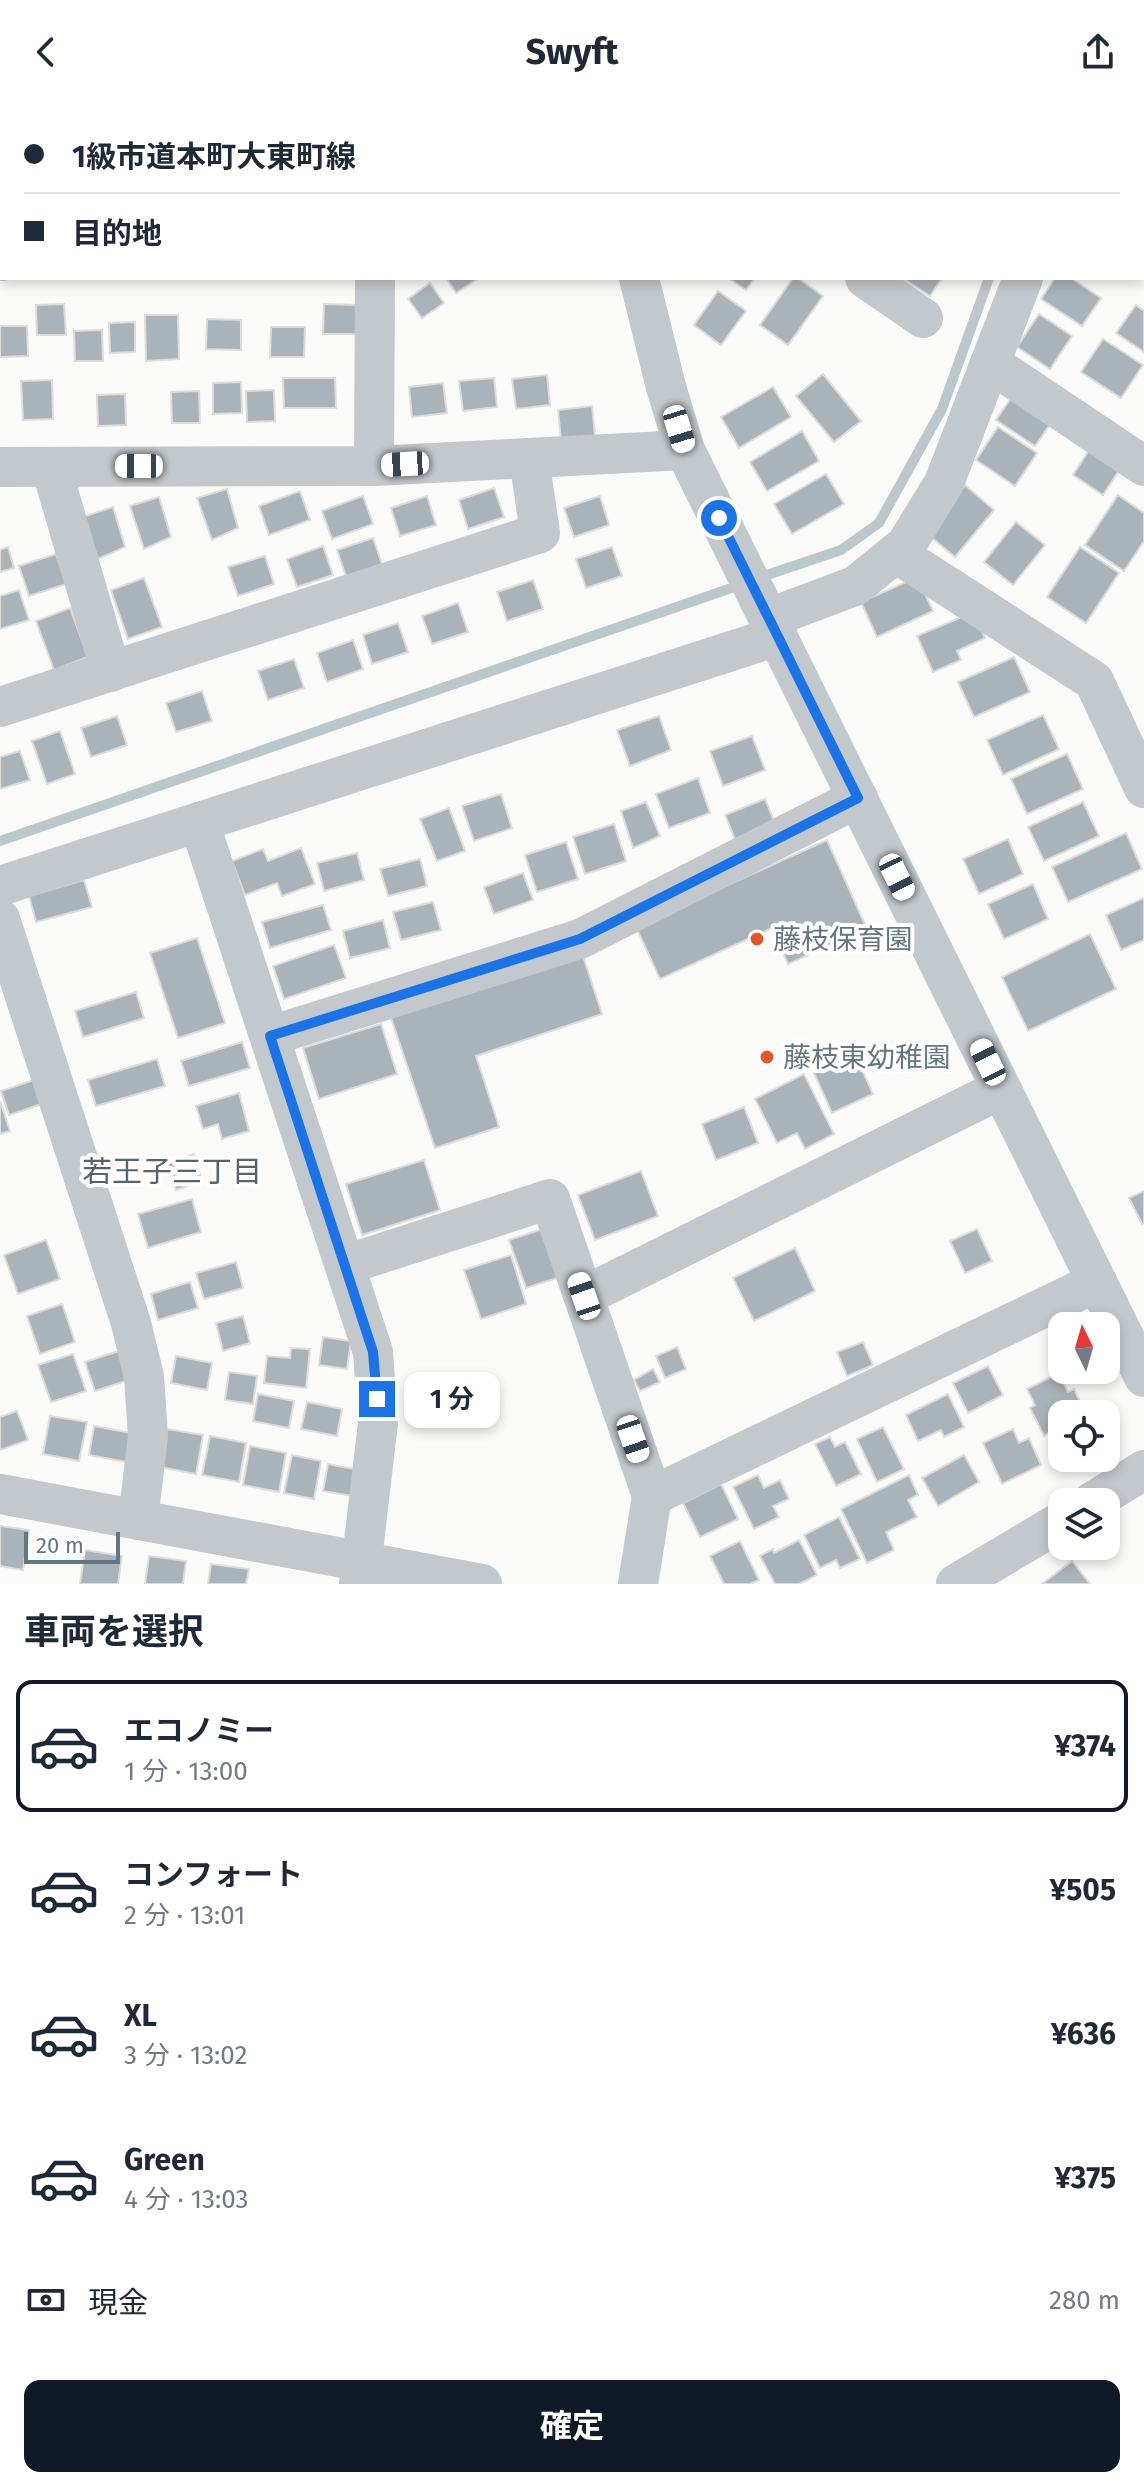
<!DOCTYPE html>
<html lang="ja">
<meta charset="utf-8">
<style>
body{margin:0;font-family:"Fira Sans","Noto Sans JP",sans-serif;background:#f2f2f3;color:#1f2937;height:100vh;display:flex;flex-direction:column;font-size:30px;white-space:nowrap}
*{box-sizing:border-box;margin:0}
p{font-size:26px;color:#747a83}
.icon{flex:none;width:44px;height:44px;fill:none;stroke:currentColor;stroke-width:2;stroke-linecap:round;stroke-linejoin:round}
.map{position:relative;height:1480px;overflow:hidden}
.drawer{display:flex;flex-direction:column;background:#fff;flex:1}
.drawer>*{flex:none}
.top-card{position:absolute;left:0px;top:0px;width:1144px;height:176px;box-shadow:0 4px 12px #0003;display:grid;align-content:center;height:176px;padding:0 24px;background:#fff}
.needle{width:52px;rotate:355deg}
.controls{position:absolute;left:1048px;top:1208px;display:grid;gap:16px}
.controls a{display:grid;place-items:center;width:72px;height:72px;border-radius:16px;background:#fff;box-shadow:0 4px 12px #0003;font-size:40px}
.scale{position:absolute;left:24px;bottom:20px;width:96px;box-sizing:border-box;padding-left:8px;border:4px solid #657683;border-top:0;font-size:22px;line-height:28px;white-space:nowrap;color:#657683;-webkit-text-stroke:6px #fff;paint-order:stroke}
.end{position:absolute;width:36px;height:36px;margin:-18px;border:10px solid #1a73e8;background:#fff;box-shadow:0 0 0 4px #fff}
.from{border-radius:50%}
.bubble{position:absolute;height:56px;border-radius:16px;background:#fff;box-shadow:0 4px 12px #0003;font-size:26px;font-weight:700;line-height:56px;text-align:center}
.car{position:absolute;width:24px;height:48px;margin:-24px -12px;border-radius:10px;box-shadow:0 0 6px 2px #0007;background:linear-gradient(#fff 24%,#345 0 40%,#fff 0 76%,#345 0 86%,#fff 0)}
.top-card b{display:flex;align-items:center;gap:28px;height:76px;font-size:30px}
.top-card b+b{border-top:2px solid #e0e1e3}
.top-card i{width:20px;height:20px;background:#1f2937}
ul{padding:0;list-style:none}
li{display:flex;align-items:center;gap:24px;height:132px;margin:0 16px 12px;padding:0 8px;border:4px solid transparent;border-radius:16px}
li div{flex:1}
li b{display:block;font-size:30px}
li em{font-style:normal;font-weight:700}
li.active{border-color:#111827}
li>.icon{width:72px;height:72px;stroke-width:1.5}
h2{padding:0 24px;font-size:36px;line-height:96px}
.pay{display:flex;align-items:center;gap:20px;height:88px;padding:0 24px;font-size:30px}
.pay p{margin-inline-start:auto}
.action{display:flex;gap:16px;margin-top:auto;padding:16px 24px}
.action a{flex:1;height:92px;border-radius:16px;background:#111827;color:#fff;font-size:32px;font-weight:700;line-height:92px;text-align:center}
header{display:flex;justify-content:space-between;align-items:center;height:104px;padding:0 24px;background:#fff;font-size:36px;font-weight:700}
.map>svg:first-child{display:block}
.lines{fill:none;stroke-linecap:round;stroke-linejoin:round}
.stream{stroke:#bbc7cb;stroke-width:10}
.building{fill:#aab3b9;stroke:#dcdcda;stroke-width:2}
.minor{stroke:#c3c8cc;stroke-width:40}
.route{stroke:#1a73e8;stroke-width:10}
.poi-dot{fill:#e4572e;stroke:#fff;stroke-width:3}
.labels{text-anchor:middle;stroke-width:8;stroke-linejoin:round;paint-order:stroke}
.poi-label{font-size:28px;fill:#657683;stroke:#fff;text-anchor:start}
.neighbourhood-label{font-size:30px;fill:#57646e;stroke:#fff}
</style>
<header><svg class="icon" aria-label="back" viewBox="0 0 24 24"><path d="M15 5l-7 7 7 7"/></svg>Swyft<svg class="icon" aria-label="share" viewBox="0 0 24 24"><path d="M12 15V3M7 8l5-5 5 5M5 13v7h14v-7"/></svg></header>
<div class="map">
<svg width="1144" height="1480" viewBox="0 0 1144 1480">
<rect width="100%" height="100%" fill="#fafaf8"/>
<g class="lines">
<g class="stream">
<polyline points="1050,2 1051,0"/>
<polyline points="758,474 841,446 879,419 942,305 989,174"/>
<polyline points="0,737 743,480"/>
</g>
</g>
<g class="building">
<polygon points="446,174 479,174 456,189"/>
<polygon points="728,174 755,174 746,186"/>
<polygon points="793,174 798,174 823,192 788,241 760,221"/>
<polygon points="902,174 942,174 930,192"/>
<polygon points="1055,174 1071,174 1101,194 1082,222 1041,195"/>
<polygon points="430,179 444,199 422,214 408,195"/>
<polygon points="718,187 746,207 721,241 694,221"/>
<polygon points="64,200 66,231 37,231 36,201"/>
<polygon points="324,200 358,201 358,230 323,230"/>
<polygon points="1136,201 1144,207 1144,248 1116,229"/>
<polygon points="1039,210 1072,232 1050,265 1017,243"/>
<polygon points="145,211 178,211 179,255 146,257"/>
<polygon points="207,215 241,216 241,246 206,245"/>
<polygon points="135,218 135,248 110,249 109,219"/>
<polygon points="0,222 27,222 28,252 0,253"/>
<polygon points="271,223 305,223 304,253 270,253"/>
<polygon points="102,226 103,257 75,257 74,227"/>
<polygon points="1103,235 1143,261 1121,294 1081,268"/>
<polygon points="823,270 861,317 834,338 796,292"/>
<polygon points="547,271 550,301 516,305 512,275"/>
<polygon points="283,274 335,274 336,304 284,304"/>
<polygon points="494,274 497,303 463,307 459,277"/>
<polygon points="52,276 53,315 23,316 21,277"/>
<polygon points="241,278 242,309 213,310 213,279"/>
<polygon points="443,279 447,309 412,313 409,283"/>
<polygon points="773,283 791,313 739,344 721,313"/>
<polygon points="274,286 275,317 247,318 246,287"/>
<polygon points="199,287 200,319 172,319 171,288"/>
<polygon points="125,290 126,321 98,322 97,291"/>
<polygon points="1013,291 1053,316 1035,342 996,316"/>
<polygon points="592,302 595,332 561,336 558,306"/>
<polygon points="998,323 1037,349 1015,382 976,356"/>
<polygon points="802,327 819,357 767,387 750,358"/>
<polygon points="1093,340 1124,359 1103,391 1073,371"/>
<polygon points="826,370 844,400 792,430 774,400"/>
<polygon points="965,381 994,406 955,453 926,429"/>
<polygon points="494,384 504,413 468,425 459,396"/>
<polygon points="227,385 238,424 212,436 197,394"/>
<polygon points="300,387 310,416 269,431 259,402"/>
<polygon points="1118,391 1144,409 1144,437 1124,467 1085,441"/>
<polygon points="363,392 373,420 332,435 322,407"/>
<polygon points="427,392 436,421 400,432 391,404"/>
<polygon points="600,392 609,421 574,433 564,404"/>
<polygon points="159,393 171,433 144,445 130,402"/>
<polygon points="113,403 125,443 98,455 83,413"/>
<polygon points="1016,418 1045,441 1013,481 984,458"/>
<polygon points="373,434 383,463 347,475 337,446"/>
<polygon points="323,442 333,471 297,483 287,455"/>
<polygon points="8,443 14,464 0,468 0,446"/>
<polygon points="612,443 622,472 586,484 576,455"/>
<polygon points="1080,443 1119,469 1086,519 1047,493"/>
<polygon points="56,450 66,480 29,492 19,462"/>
<polygon points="265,452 274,480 238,492 228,463"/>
<polygon points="917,473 933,507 877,533 861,498"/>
<polygon points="144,474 162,523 128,535 111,486"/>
<polygon points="533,476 543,505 507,517 497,488"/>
<polygon points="19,486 29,516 0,525 0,492"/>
<polygon points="458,499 468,528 432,540 422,512"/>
<polygon points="70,504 88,553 54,566 36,517"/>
<polygon points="973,508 985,534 957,547 961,556 933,568 917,532"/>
<polygon points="398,519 408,548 372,560 363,531"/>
<polygon points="353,536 363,565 327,578 317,549"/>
<polygon points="1014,553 1030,588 974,613 958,578"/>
<polygon points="294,555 304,584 268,596 258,567"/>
<polygon points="202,587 212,617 176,628 166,599"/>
<polygon points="1043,611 1059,645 1003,671 987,636"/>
<polygon points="117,612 127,641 91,653 81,624"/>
<polygon points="659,612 671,646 630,662 617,626"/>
<polygon points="60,627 75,670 47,680 32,637"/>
<polygon points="752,632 765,666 723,682 710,647"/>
<polygon points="20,647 30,676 0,685 0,653"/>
<polygon points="1067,650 1083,685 1027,710 1011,675"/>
<polygon points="698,674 710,709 669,724 656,690"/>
<polygon points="501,690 512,724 474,737 462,702"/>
<polygon points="765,695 776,722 736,738 725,711"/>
<polygon points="646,698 660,732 633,744 621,707"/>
<polygon points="1083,698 1099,732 1044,757 1028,723"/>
<polygon points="449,704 465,747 437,757 420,715"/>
<polygon points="614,720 626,757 585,770 573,733"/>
<polygon points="1126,729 1142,765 1068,798 1052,763"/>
<polygon points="1008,735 1023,770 979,790 963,755"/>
<polygon points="827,736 867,825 788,860 772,824 660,875 636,823"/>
<polygon points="566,738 578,775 537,788 525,751"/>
<polygon points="301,744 315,780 282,792 277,779 245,791 232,757 263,745 268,757"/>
<polygon points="357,749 364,776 324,787 317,759"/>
<polygon points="420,755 427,782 388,792 380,765"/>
<polygon points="523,769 533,796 494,810 484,783"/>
<polygon points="84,776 92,803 36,818 29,792"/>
<polygon points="1033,780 1048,815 1004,835 988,800"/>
<polygon points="1144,794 1144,836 1121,846 1106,811"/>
<polygon points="433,798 441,826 401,836 393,808"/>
<polygon points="323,801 331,826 270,844 262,818"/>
<polygon points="383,816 390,844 350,854 343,827"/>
<polygon points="1090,830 1116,885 1028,927 1002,873"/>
<polygon points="197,834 225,919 178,934 150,849"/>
<polygon points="334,841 346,874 284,895 273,862"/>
<polygon points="581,846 602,910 476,952 499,1023 435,1044 390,911"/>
<polygon points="136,888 144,914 83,933 75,907"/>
<polygon points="381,920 397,970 319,995 303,944"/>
<polygon points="242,938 250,964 189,982 181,957"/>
<polygon points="855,950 873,990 832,1009 814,969"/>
<polygon points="157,955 165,982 96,1002 88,976"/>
<polygon points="804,970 834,1030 805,1045 797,1029 777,1039 755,995"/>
<polygon points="34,976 42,1000 9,1011 1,987"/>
<polygon points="239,989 249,1027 222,1035 218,1020 203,1025 196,1002"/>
<polygon points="0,997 10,1027 0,1030"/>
<polygon points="744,1003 758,1039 716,1056 702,1020"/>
<polygon points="194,1050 202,1077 176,1086 167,1059"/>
<polygon points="424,1056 440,1106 362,1131 346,1080"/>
<polygon points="641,1067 658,1112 595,1136 578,1091"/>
<polygon points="1144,1087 1144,1119 1142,1120 1129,1094"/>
<polygon points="192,1095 201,1128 148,1144 138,1110"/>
<polygon points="543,1125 560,1173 526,1184 509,1136"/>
<polygon points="977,1125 992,1157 965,1169 950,1137"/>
<polygon points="46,1136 60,1175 18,1190 4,1151"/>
<polygon points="795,1144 815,1187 754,1217 733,1174"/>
<polygon points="511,1151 526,1200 481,1215 464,1166"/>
<polygon points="236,1158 243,1184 204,1195 196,1169"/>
<polygon points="190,1178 198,1204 158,1216 151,1190"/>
<polygon points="62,1200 75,1238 40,1250 27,1212"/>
<polygon points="243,1212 250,1239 223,1247 216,1219"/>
<polygon points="323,1233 351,1237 347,1265 319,1261"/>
<polygon points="863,1238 873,1261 847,1272 837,1248"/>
<polygon points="677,1243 686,1265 665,1274 656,1252"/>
<polygon points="291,1244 310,1245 306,1284 264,1279 267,1252 290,1254"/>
<polygon points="119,1247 129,1276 95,1287 85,1258"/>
<polygon points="73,1250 86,1287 51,1298 38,1261"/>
<polygon points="176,1252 212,1259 207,1286 171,1279"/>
<polygon points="988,1262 1003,1291 968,1309 953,1279"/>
<polygon points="653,1265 660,1278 640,1287 634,1276"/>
<polygon points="229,1268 257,1272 253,1300 225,1296"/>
<polygon points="1059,1269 1068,1288 1074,1285 1086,1310 1062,1310 1062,1336 1055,1339 1050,1328 1044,1332 1030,1304 1035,1301 1027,1285"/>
<polygon points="258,1290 294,1297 289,1324 253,1317"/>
<polygon points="948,1290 964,1323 944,1333 941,1326 918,1337 906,1311"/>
<polygon points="307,1298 342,1305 337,1332 301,1325"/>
<polygon points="17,1307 28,1336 0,1346 0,1313"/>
<polygon points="50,1312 87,1318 79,1357 43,1350"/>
<polygon points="94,1322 131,1329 126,1358 89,1351"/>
<polygon points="883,1323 904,1365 877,1378 857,1335"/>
<polygon points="167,1325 203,1331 196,1370 160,1363"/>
<polygon points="1013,1325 1019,1339 1029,1334 1041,1361 1002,1380 983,1339"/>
<polygon points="210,1332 246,1339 239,1378 202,1371"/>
<polygon points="830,1333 835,1343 845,1338 861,1370 836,1382 815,1340"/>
<polygon points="250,1342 286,1349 279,1388 243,1381"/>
<polygon points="292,1351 321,1357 314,1395 284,1389"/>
<polygon points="964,1351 979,1378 938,1402 922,1374"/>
<polygon points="328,1360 364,1367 359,1393 323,1387"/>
<polygon points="758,1371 764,1384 780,1376 789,1395 773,1402 779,1413 754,1425 733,1383"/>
<polygon points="909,1371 918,1391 908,1396 917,1413 886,1428 894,1446 867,1459 841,1405"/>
<polygon points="721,1380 738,1415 700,1433 683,1399"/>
<polygon points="839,1413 860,1455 840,1464 836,1456 820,1464 804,1431"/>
<polygon points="0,1422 29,1426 23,1466 0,1462"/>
<polygon points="799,1436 817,1471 799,1480 775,1480 760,1452 773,1445 774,1449"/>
<polygon points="740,1437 759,1476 750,1480 724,1480 710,1452"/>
<polygon points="85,1446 122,1452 118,1480 80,1480"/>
<polygon points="149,1452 186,1457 183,1480 145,1480"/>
<polygon points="1072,1457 1090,1480 1042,1480"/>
<polygon points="211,1460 249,1465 246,1480 208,1480"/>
</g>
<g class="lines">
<g class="minor">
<polyline points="290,0 292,2"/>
<polyline points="613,0 616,2"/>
<polyline points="1088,2 1089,0"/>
<polyline points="1142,48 1144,49"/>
<polyline points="0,157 2,157"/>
<polyline points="639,174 666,283 685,346 1144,1273"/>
<polyline points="865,174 923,214"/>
<polyline points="990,259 1144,362"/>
<polyline points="374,362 375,174"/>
<polyline points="0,363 374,362 685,346"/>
<polyline points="51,363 111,568"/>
<polyline points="896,449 1094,577 1144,684"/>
<polyline points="769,514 855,482 906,441 944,379 1023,174"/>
<polyline points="0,603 540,429 529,354"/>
<polyline points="199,718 373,1248 378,1319 359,1480"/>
<polyline points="0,782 778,532"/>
<polyline points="0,815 131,1219 144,1273 148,1332 138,1416"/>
<polyline points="270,932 580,835 858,694"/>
<polyline points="345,1161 550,1095 652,1392"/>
<polyline points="584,1192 1001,985"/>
<polyline points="0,1390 482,1480"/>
<polyline points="1092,1398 1144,1366"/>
<polyline points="638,1480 652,1392 1097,1178"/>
<polyline points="956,1480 1062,1417"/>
</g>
</g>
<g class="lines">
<polyline class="route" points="377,1295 373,1248 270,932 580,835 858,694 719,414"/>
</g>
<g class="poi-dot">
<circle cx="757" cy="835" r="8"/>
<circle cx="767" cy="953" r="8"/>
</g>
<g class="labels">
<g class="poi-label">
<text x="773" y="845">藤枝保育園</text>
<text x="783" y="963">藤枝東幼稚園</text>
</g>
<g class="neighbourhood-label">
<text x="172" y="1078">若王子三丁目</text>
</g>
</g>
</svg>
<div class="controls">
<a><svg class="needle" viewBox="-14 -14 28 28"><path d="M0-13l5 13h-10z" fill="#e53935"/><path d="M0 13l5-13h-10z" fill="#747a83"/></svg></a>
<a><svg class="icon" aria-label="locate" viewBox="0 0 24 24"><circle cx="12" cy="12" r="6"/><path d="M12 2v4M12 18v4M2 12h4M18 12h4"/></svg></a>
<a><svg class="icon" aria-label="layers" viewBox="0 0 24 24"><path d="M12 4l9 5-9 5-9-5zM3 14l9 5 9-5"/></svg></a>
</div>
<div class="scale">20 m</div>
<i class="end from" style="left:719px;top:414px"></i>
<i class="end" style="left:377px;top:1295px"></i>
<div class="bubble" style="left:404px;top:1268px;width:96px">1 分</div>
<i class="car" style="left:679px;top:325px;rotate:163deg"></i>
<i class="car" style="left:405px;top:360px;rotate:267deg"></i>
<i class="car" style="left:139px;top:362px;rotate:270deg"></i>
<i class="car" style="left:897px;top:773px;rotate:154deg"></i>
<i class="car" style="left:988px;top:958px;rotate:334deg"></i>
<i class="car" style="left:584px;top:1192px;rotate:341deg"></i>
<i class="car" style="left:633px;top:1335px;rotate:161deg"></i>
<div class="top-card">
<b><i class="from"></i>1級市道本町大東町線</b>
<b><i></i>目的地</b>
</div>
</div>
<section class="drawer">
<h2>車両を選択</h2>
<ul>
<li class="active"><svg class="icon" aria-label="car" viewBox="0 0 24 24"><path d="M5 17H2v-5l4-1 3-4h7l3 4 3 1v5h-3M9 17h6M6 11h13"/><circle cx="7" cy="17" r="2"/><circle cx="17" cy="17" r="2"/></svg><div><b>エコノミー</b><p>1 分 · 13:00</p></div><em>¥374</em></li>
<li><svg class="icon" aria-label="car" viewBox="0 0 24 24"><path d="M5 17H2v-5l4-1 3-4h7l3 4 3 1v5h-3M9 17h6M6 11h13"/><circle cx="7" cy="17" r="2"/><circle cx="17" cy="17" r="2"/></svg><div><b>コンフォート</b><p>2 分 · 13:01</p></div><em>¥505</em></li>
<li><svg class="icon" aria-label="car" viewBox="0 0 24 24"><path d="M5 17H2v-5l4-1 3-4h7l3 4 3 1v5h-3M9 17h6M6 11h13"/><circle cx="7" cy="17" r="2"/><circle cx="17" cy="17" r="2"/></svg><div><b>XL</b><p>3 分 · 13:02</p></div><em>¥636</em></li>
<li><svg class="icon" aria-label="car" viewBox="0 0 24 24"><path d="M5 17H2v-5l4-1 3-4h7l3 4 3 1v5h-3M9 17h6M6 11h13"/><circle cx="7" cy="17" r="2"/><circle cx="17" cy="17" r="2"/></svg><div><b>Green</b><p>4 分 · 13:03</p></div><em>¥375</em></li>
</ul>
<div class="pay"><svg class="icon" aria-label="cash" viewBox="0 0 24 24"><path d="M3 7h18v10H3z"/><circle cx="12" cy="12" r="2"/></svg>現金<p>280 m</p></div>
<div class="action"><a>確定</a></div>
</section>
